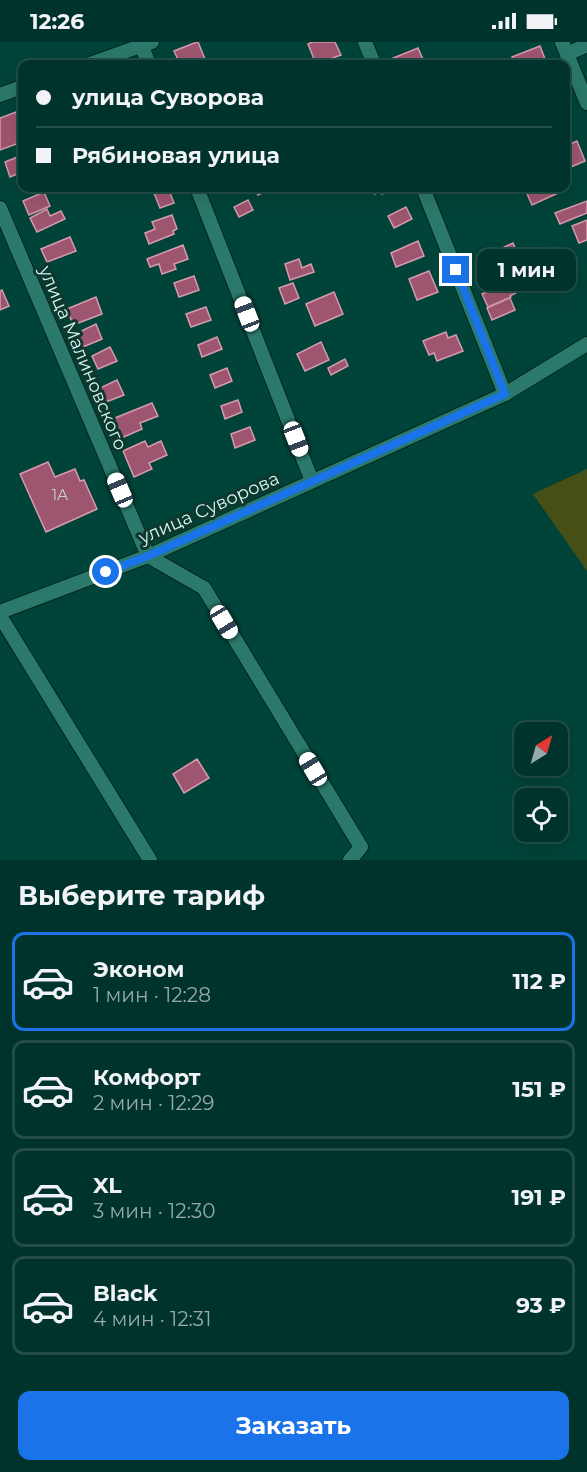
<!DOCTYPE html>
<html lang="ru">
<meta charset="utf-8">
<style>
body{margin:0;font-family:Montserrat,sans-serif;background:#0a3b33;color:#f1f3f6;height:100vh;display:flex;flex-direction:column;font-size:22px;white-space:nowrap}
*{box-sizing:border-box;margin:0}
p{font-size:20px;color:#95aaa9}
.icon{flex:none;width:33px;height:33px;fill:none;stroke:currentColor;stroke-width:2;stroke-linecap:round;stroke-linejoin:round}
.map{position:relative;height:818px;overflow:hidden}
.drawer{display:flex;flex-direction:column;background:#00332b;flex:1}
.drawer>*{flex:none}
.guide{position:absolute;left:18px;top:18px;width:552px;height:132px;border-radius:12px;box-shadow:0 6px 24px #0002,0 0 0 2px #224e47;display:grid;align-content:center;height:132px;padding:0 18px;background:#00332b}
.needle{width:39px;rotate:37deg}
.controls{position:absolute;left:514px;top:680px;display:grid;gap:12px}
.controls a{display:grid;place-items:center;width:54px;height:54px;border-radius:12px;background:#00332b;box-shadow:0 6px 24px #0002,0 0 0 2px #224e47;font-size:30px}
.end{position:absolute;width:27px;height:27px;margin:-14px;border:8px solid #1a73e8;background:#fff;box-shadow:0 0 0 3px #fff}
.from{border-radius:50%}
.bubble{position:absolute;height:42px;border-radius:12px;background:#00332b;box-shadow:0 6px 24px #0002,0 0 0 2px #224e47;font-size:20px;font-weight:700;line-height:42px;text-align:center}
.car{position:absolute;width:18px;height:36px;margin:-18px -9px;border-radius:8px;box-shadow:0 0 4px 2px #0007;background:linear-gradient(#fff 24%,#345 0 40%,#fff 0 76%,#345 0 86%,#fff 0)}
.guide b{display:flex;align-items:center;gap:21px;height:57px;font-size:22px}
.guide b+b{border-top:2px solid #224e47}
.guide i{width:15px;height:15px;background:#f1f3f6}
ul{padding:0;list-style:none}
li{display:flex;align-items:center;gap:18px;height:99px;margin:0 12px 9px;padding:0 6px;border:3px solid #224e47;border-radius:12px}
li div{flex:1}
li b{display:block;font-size:22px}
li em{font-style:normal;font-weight:700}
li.on{border-color:#1a73e8}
li>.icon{width:54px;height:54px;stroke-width:1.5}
h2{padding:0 18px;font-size:27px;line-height:72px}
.primary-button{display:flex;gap:12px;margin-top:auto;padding:12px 18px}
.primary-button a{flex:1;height:69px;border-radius:12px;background:#1a73e8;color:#fff;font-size:24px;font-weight:700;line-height:69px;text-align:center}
.status{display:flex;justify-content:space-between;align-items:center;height:42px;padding:0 30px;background:#00332b;direction:ltr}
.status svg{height:16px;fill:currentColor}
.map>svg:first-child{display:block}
.green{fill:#464f16}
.building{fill:#9e5670;stroke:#d99aae;stroke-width:1.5}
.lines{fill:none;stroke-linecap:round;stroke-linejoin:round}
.street-casing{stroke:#002821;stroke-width:16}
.street{stroke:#2b796a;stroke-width:14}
.route{stroke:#1a73e8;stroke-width:8}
.labels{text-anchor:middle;stroke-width:6;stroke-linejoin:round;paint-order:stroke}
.number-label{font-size:15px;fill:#c6d0cf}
.street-label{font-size:18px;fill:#d4f9ef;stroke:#0d372f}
</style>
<div class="status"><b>12:26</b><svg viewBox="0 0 49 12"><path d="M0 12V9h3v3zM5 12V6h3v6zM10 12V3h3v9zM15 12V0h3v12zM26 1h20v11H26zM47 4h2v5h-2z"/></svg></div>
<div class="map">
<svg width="587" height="818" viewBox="0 0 587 818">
<rect width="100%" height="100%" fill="#004439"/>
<polygon class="green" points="587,427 587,529 533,452"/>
<g class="building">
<polygon points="197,0 198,0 207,22 180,22 174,9"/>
<polygon points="312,0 335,0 341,13 316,22 308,2"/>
<polygon points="540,4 547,22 515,22 512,15"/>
<polygon points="418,6 425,22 387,22 386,19"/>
<polygon points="16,70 22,88 22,100 0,108 0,76"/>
<polygon points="577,99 585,119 566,127 566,104"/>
<polygon points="22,113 22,130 10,135 5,120"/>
<polygon points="152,146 168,146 174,161 160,166"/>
<polygon points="254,146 269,146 270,147 258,153"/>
<polygon points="372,146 394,146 395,147 382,152 381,149 375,152"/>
<polygon points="528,146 556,146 558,151 532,163 525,147"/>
<polygon points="44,150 50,164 29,173 23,159"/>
<polygon points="248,158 253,168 239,175 234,165"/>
<polygon points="587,159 587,171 560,182 555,171"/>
<polygon points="406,165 412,177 394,186 388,174"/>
<polygon points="47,167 50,174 61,169 65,177 37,190 30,176"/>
<polygon points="172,173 177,187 173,189 174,192 149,202 145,191 155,187 152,180"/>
<polygon points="587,178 587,198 579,201 572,184"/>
<polygon points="70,195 76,209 47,220 41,207"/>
<polygon points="418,199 424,214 396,225 391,211"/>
<polygon points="513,201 522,221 510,226 508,221 502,224 496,209"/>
<polygon points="183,203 188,217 174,222 176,227 162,232 159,222 150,225 147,217"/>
<polygon points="299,217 302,226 311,222 314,230 290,238 285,222"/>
<polygon points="429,229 438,250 417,258 409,237"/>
<polygon points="194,234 199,248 179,255 174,241"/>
<polygon points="511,240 516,251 510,254 511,255 488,265 482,252"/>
<polygon points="293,241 299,256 285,262 279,246"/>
<polygon points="2,248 9,264 0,268 0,249"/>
<polygon points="334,250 343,272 315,284 306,262"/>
<polygon points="96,255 102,272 73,283 67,267"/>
<polygon points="510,256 515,268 492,278 487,266"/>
<polygon points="206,265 211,278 191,285 186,272"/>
<polygon points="96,282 102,297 83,305 77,291"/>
<polygon points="446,290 448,296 456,293 463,309 437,319 434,311 429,313 423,299"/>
<polygon points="217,295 222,307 202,315 198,303"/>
<polygon points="321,300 329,318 305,329 297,312"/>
<polygon points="110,305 117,319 98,327 92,314"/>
<polygon points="345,317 348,324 331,333 328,326"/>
<polygon points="227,326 232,339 215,346 210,333"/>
<polygon points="117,338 124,353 106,360 100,346"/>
<polygon points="238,358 242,370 225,377 221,364"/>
<polygon points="152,361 158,374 140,381 142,387 119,397 110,378"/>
<polygon points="250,385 255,398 235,406 231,392"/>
<polygon points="145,399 148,405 161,399 167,413 149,421 152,427 134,435 123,409"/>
<polygon points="48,420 55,435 75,427 80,439 84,438 97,467 46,490 20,432"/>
<polygon points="197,717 209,736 184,751 173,732"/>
</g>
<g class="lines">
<defs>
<g id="street">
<polyline points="140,0 149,22"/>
<polyline points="365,0 374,22"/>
<polyline points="562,0 587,61"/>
<polyline points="567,12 587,3"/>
<polyline points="90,22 152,0"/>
<polyline points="0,53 22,45"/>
<polyline points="197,146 312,439"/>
<polyline points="423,146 505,352"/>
<polyline points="0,166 148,514 204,546 361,805 350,818"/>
<polyline points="0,570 148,514 505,352 587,302"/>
<polyline points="0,574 150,818"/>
</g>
</defs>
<use href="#street" class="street-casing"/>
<use href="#street" class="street"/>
</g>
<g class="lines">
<polyline class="route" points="106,530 148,514 505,352 456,228"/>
</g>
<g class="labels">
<g class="number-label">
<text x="60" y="458">1А</text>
</g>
<g class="street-label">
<text transform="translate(83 316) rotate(67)" y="6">улица Малиновского</text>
<text transform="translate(209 466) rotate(-24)" y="6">улица Суворова</text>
</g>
</g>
</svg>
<div class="controls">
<a><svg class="needle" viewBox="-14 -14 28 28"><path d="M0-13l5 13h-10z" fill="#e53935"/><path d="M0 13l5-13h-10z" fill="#95aaa9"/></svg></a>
<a><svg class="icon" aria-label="locate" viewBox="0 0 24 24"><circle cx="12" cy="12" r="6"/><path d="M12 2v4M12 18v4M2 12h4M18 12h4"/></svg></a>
</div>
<i class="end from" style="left:106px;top:530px"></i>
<i class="end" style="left:456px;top:228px"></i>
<div class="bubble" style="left:477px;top:207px;width:99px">1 мин</div>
<i class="car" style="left:247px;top:272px;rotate:339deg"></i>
<i class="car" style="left:296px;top:397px;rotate:159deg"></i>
<i class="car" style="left:120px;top:448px;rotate:337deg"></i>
<i class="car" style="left:224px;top:580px;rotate:149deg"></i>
<i class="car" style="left:313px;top:727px;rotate:329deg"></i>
<div class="guide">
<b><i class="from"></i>улица Суворова</b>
<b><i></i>Рябиновая улица</b>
</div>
</div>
<section class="drawer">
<h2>Выберите тариф</h2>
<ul>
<li class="on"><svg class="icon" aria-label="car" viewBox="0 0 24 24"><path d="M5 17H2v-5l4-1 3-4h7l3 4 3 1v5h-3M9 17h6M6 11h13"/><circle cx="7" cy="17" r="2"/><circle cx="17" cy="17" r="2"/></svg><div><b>Эконом</b><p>1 мин · 12:28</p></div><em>112 ₽</em></li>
<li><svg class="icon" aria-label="car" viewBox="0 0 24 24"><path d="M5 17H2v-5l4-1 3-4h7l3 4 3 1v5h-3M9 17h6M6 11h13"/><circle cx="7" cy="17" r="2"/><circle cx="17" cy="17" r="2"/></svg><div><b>Комфорт</b><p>2 мин · 12:29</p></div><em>151 ₽</em></li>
<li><svg class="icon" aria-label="car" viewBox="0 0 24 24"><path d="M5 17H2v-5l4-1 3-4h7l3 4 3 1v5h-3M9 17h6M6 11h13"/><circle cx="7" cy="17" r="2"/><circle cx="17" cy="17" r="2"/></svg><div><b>XL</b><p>3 мин · 12:30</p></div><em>191 ₽</em></li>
<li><svg class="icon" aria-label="car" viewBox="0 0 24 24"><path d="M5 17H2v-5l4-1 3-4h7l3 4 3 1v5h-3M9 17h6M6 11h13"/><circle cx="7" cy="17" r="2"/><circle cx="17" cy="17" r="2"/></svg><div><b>Black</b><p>4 мин · 12:31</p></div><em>93 ₽</em></li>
</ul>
<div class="primary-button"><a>Заказать</a></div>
</section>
